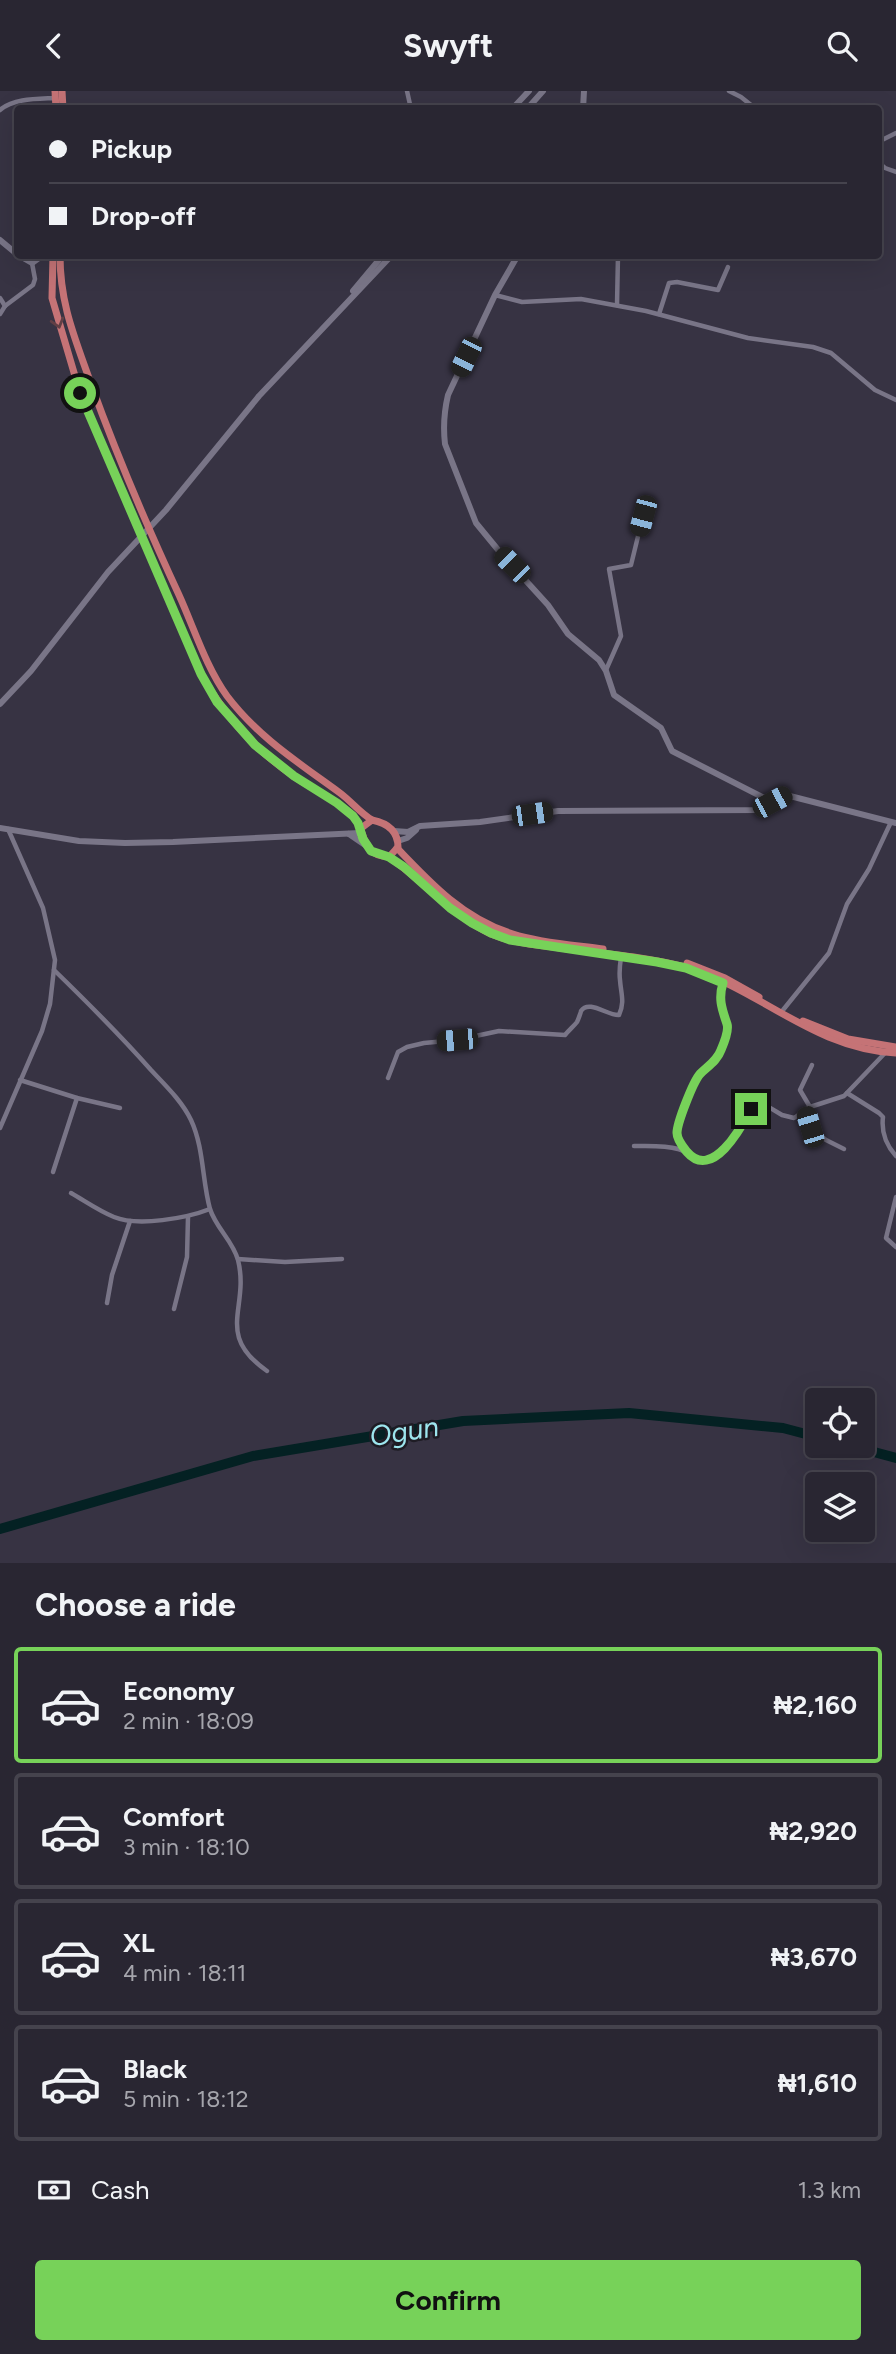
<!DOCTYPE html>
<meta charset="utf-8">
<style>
body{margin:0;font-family:Figtree,sans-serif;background:#35323e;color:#f1f3f6;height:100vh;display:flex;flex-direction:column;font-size:26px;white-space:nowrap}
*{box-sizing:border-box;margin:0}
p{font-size:23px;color:#a5a5ac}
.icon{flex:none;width:38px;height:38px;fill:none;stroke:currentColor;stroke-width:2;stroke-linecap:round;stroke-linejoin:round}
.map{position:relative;height:1472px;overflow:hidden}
.panel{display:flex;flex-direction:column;background:#292632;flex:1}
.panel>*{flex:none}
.hud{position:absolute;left:14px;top:14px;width:868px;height:154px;border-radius:7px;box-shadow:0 7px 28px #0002,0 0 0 2px #45434d;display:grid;align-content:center;height:154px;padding:0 35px;background:#292632}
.controls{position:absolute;left:805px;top:1297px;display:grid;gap:14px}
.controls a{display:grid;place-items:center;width:70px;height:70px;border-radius:7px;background:#292632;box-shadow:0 7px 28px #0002,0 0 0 2px #45434d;font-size:35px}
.end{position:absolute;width:32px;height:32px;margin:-16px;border:9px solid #77d259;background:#111;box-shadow:0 0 0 4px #111}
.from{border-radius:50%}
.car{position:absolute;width:21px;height:42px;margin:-21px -10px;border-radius:9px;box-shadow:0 0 5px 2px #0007;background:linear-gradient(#222 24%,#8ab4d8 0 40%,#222 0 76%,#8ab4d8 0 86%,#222 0)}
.hud b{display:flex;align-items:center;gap:24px;height:66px;font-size:26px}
.hud b+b{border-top:2px solid #45434d}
.hud i{width:18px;height:18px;background:#f1f3f6}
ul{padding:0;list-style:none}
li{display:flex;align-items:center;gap:21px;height:116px;margin:0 14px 10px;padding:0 21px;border:4px solid #45434d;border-radius:7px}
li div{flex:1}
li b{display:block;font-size:26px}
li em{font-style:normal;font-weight:700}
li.selected{border-color:#77d259}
li>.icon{width:63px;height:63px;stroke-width:1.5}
h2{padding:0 35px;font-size:32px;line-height:84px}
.pay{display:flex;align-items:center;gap:18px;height:77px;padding:0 35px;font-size:26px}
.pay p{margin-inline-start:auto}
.button{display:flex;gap:14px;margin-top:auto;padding:14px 35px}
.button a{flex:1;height:80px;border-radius:7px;background:#77d259;color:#111;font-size:28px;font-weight:700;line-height:80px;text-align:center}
header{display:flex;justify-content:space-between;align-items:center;height:91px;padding:0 35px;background:#292632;font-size:32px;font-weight:700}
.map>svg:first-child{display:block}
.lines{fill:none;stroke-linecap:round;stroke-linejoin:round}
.river{stroke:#042123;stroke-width:10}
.minor{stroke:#797587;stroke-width:4.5}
.tertiary{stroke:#797587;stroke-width:6}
.primary{stroke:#c57376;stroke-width:7}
.oneway{stroke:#613f45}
.route{stroke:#77d259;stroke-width:9}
.labels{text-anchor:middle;stroke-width:5;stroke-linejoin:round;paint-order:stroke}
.water-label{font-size:28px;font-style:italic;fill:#9de6ee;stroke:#1e1c24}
</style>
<header><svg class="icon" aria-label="back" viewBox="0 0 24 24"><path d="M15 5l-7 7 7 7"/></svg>Swyft<svg class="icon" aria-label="search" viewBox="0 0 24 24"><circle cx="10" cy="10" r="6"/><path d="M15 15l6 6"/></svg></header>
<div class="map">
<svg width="896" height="1472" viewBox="0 0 896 1472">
<rect width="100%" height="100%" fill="#373343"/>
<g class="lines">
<g class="river">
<polyline points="848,1354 896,1367"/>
<polyline points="0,1438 253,1365 463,1330 629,1322 783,1337 817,1346"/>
</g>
<g class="minor">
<polyline points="407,0 411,18"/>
<polyline points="729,0 741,6 756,18"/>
<path d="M0,19C14,7 38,8 56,7"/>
<polyline points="878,51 896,42"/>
<polyline points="878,71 885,77 896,81"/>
<polyline points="495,204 522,211 581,208 646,220 748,247 813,256 831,262 875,299 896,309"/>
<polyline points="0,207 5,215"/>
<polyline points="617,214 618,164"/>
<polyline points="0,223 5,215 33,194 35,188 32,172"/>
<polyline points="659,223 669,192 677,191 718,199 728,176"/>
<polyline points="606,579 621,545 609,478 631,474 643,425"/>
<path d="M54,879C87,911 120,944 151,979C165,994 182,1010 191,1029C204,1057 202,1089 210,1118C216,1137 233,1150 238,1169C250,1217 214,1243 267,1280"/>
<polyline points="783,919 829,862 847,813 869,778 891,731"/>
<path d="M388,987L398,961L407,956L424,952L457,949L499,940L565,944C569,939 574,935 577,931C578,929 581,921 581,920C589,908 608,925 619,924C625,911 621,903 620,889C619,882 620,873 621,866"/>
<polyline points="20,989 77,1007 120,1017"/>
<path d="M847,1002L879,1022L883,1026C881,1042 886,1054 896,1065"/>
<polyline points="810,1016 800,999 812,974"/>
<polyline points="805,1019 810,1036 826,1049 844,1058"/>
<polyline points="0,1037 42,940 50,913 55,869 43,817 8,738"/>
<path d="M634,1055C648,1055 665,1054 678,1058C688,1060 693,1069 703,1069C727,1069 746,1026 757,1009L782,1024L794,1027L810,1016L844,1005L885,962"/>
<polyline points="686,1059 677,1043 692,997 699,984 711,974 721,960 728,936 720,914 720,900 723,892"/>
<polyline points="53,1081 77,1007"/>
<path d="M71,1102C85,1110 99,1120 114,1126C138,1136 187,1127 210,1118"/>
<polyline points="896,1106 886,1147 896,1156"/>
<polyline points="238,1168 285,1171 342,1168"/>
<polyline points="107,1212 112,1184 130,1130"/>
<polyline points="174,1218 187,1166 188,1126"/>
</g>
<g class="tertiary">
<polyline points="512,18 529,0"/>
<polyline points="527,18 543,0"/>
<polyline points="583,18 584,0"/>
<polyline points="0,149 18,164"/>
<polyline points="18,164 32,172 43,164"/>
<path d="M518,164L495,204L448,304C444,321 443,336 445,353L476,432L499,460L548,514L568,543L599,569L606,580L614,604L661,637L672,660L772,711L786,704"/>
<polyline points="353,200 383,164"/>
<polyline points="0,613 31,580 108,481 166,419 259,305 392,164"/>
<polyline points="783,706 786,704 896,732"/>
<polyline points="0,737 79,750 125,752 173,751 360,742"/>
<polyline points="394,740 408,741 420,735 480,731 558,720 759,719 773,711"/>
<polyline points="349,743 368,756"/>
<polyline points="398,750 407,747 416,739"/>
</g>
<g class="primary">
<polyline points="55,0 56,18"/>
<polyline points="62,0 63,18"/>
<path d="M53,164L52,207L80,302L201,583C224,624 256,660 295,686C314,699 336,708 353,725C368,741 358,764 389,766L398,756C398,740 387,732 372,729L360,738"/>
<path d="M60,164C60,214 75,247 91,293C117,365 147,435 179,504C194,537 206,576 227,605C258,646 299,672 340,702C351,710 360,722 372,729"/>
<path d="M397,757C431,793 464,828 513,843C541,852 574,854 603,858"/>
<path d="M389,766C424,790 451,824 491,843C510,851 532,854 553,856C597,862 643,865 685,876C761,898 811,957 896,962"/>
<polyline points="687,872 725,887 759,906"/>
<polyline points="803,930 848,948 896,956"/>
</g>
</g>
<defs><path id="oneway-chevron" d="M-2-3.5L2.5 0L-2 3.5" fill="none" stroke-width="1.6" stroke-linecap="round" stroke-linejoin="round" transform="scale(1.75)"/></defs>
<use class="oneway" href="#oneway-chevron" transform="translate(58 232) rotate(74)"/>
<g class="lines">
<path class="route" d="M80,302L201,583L217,611L255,654L294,685L337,712L353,725L358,732L363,748L371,760L389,766L404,776L450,817L472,832L491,842L510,849L657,871L686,877L723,892C718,908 722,918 727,933C729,939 724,952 721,959C717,970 708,975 700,983C693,991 677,1032 677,1042C677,1049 683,1056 687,1061C712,1090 741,1037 751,1018"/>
</g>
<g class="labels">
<g class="water-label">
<text transform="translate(404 1340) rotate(-9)" y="10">Ogun</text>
</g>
</g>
</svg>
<div class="controls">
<a><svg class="icon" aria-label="locate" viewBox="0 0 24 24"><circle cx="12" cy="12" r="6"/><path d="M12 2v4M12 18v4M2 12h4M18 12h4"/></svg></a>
<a><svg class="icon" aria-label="layers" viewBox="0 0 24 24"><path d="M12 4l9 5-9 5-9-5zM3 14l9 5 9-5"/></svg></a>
</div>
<i class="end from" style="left:80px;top:302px"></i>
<i class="end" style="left:751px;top:1018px"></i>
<i class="car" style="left:466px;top:266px;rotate:206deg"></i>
<i class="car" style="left:643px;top:425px;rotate:195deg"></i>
<i class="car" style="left:512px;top:474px;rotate:315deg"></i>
<i class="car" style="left:772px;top:711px;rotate:62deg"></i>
<i class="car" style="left:532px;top:723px;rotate:82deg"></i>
<i class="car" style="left:457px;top:949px;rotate:265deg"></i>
<i class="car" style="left:810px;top:1036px;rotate:343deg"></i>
<div class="hud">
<b><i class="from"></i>Pickup</b>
<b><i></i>Drop-off</b>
</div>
</div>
<section class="panel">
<h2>Choose a ride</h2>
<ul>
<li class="selected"><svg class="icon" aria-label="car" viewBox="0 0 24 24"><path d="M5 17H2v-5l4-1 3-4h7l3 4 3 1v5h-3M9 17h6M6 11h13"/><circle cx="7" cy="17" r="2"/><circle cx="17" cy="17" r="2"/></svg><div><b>Economy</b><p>2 min · 18:09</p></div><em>₦2,160</em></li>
<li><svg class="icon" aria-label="car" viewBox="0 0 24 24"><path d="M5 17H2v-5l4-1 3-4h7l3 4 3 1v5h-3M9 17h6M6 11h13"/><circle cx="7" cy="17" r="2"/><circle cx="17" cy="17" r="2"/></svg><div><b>Comfort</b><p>3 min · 18:10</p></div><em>₦2,920</em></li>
<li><svg class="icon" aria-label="car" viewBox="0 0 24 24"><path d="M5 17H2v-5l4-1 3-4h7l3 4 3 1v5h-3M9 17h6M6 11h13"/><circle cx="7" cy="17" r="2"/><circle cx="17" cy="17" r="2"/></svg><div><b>XL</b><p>4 min · 18:11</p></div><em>₦3,670</em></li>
<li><svg class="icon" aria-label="car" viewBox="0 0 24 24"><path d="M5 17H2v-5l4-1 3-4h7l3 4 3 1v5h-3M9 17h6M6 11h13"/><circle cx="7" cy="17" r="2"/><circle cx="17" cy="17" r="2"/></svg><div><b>Black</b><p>5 min · 18:12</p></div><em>₦1,610</em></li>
</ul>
<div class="pay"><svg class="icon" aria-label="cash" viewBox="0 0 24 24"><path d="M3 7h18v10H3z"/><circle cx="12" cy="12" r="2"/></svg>Cash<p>1.3 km</p></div>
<div class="button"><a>Confirm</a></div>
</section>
